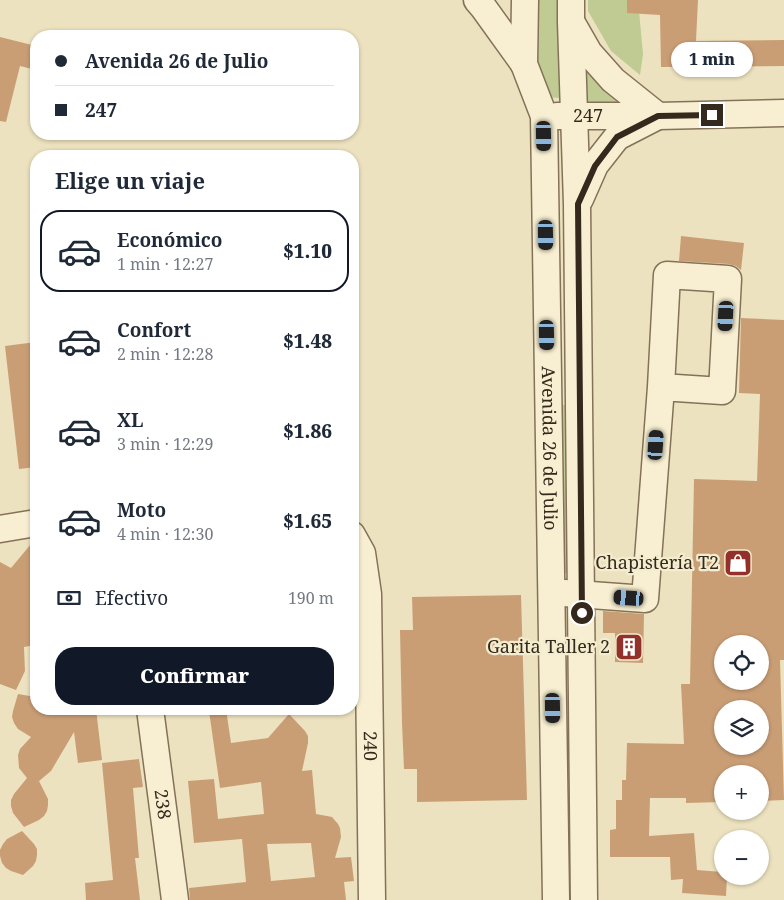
<!DOCTYPE html>
<html lang="es">
<meta charset="utf-8">
<style>
body{margin:0;font-family:"Noto Serif",serif;background:#f2f2f3;color:#1f2937;height:100vh;display:flex;flex-direction:column;font-size:19px;white-space:nowrap}
*{box-sizing:border-box;margin:0}
p{font-size:16px;color:#747a83}
.icon{flex:none;width:28px;height:28px;fill:none;stroke:currentColor;stroke-width:2;stroke-linecap:round;stroke-linejoin:round}
.map{position:relative;flex:1;overflow:hidden}
.drawer{position:absolute;left:30px;top:150px;width:329px;height:565px;display:flex;flex-direction:column;background:#fff;border-radius:20px;box-shadow:0 1px 4px #0004}
.drawer>*{flex:none}
.guide{position:absolute;left:30px;top:30px;width:329px;height:110px;border-radius:20px;box-shadow:0 1px 4px #0004;display:grid;align-content:center;height:110px;padding:0 25px;background:#fff}
.controls{position:absolute;left:714px;top:635px;display:grid;gap:10px}
.controls a{display:grid;place-items:center;width:55px;height:55px;border-radius:50%;background:#fff;box-shadow:0 1px 4px #0004;font-size:25px}
.end{position:absolute;width:22px;height:22px;margin:-11px;border:6px solid #34291c;background:#fff;box-shadow:0 0 0 2px #fff}
.from{border-radius:50%}
.bubble{position:absolute;height:35px;border-radius:18px;background:#fff;box-shadow:0 1px 4px #0004;font-size:16px;font-weight:800;line-height:35px;text-align:center}
.car{position:absolute;width:15px;height:30px;margin:-15px -8px;border-radius:6px;box-shadow:0 0 4px 1px #0007;background:linear-gradient(#222 24%,#8ab4d8 0 40%,#222 0 76%,#8ab4d8 0 86%,#222 0)}
.guide b{display:flex;align-items:center;gap:18px;height:48px;font-size:19px}
.guide b+b{border-top:1px solid #e0e1e3}
.guide i{width:12px;height:12px;background:#1f2937}
ul{padding:0;list-style:none}
li{display:flex;align-items:center;gap:15px;height:82px;margin:0 10px 8px;padding:0 15px;border:2px solid transparent;border-radius:20px}
li div{flex:1}
li b{display:block;font-size:19px}
li em{font-style:normal;font-weight:800}
li.selected{border-color:#111827}
li>.icon{width:45px;height:45px;stroke-width:1.5}
h2{padding:0 25px;font-size:22px;line-height:60px}
.pay{display:flex;align-items:center;gap:12px;height:55px;padding:0 25px;font-size:19px}
.pay p{margin-inline-start:auto}
.cta{display:flex;gap:10px;margin-top:auto;padding:10px 25px}
.cta a{flex:1;height:58px;border-radius:20px;background:#111827;color:#fff;font-size:20px;font-weight:800;line-height:58px;text-align:center}
.map>svg:first-child{display:block}
.green{fill:#c0ca93}
.building{fill:#ca9e75;fill-rule:evenodd}
.lines{fill:none;stroke-linecap:round;stroke-linejoin:round}
.minor-casing{stroke:#847258;stroke-width:29}
.minor{stroke:#f8efd2;stroke-width:26}
.route{stroke:#34291c;stroke-width:6}
.labels{text-anchor:middle;stroke-width:4.5;stroke-linejoin:round;paint-order:stroke}
.street-label{font-size:18px;fill:#34291c;stroke:#f4ecce}
.poi-label{font-size:18px;fill:#34291c;stroke:#f4ecce;text-anchor:end}
</style>
<div class="map">
<svg width="784" height="900" viewBox="0 0 784 900">
<rect width="100%" height="100%" fill="#ece2bf"/>
<g class="green">
<polygon points="535,0 561,0 559,98 545,97 533,47"/>
<polygon points="588,0 635,0 639,11 643,54 640,75 611,51 588,11"/>
<polygon points="584,65 621,104 587,106"/>
<polygon points="560,405 566,405 567,573 561,573"/>
<polygon points="565,625 574,900 567,900"/>
</g>
<g class="building">
<polygon points="627,0 698,0 696,41 784,40 784,66 661,67 660,15 627,13"/>
<polygon points="0,37 36,46 36,70 20,66 6,122 0,121"/>
<polygon points="681,236 744,243 741,270 736,266 729,264 679,261"/>
<path d="M741,318L784,320V660H780L784,800L760,801V774H722V802L686,803V798H650L649,836L694,833L697,870L722,872V876H727L726,896L682,893L683,879L671,880L670,857H610V830L616,829V800H622V780H626L627,743L684,744L681,684H690L694,479L757,481L760,394L739,393ZM722,644H760V682L722,683ZM722,709H760V746H722Z"/>
<polygon points="36,342 36,467 19,469 5,346"/>
<polygon points="36,538 36,645 24,647 25,671 16,690 0,684 0,562 11,568"/>
<polygon points="521,595 527,800 417,802 417,769 404,769 402,723 400,630 413,630 412,597"/>
<polygon points="603,611 644,614 643,663 615,662 615,633 603,633"/>
<polygon points="18,694 36,697 36,709 96,709 102,760 78,763 74,732 51,771 39,781 48,799 48,805 47,811 44,816 39,820 24,827 13,813 11,806 11,800 14,794 27,778 19,768 18,755 20,749 31,737 18,729 14,723 12,717 13,711"/>
<path d="M226,709L231,743L268,738L289,714L305,731L308,736V743L302,771L312,770L316,814L327,816L332,817L338,824L340,828L341,837L335,858L351,857L354,881L344,882L346,900H190L189,888L246,882L242,839L194,843L188,781L214,779L218,819L264,814L261,782L220,788L209,711ZM311,843L315,877L271,881L267,844Z"/>
<polygon points="139,759 143,787 133,788 139,858 135,858 140,900 86,900 85,883 113,880 102,763"/>
<polygon points="22,831 34,844 37,849 37,855 36,861 33,866 23,875 11,871 6,868 2,863 0,856 0,850 3,844 7,839"/>
</g>
<g class="lines">
<defs>
<g id="minor">
<polyline points="477,0 483,7 524,64"/>
<path id="s1" d="M525,0L524,64L544,116L556,900"/>
<polyline points="571,0 571,22 577,204 584,900"/>
<polyline points="573,25 589,53 613,80 658,116"/>
<path id="s2" d="M557,116H658L784,113"/>
<polyline points="580,199 595,165 617,137 654,118"/>
<polyline points="0,529 36,523"/>
<path id="s3" d="M352,535L362,553L368,594L372,900"/>
<polyline points="564,593 645,599 661,387 722,391 728,279 667,275 661,387"/>
<path id="s4" d="M150,709L175,900"/>
</g>
</defs>
<use href="#minor" class="minor-casing"/>
<use href="#minor" class="minor"/>
</g>
<g class="lines">
<polyline class="route" points="582,613 578,204 595,166 617,137 658,116 712,115"/>
</g>
<defs>
<symbol id="shop-square" viewBox="-11 -11 22 22"><rect x="-9" y="-9" width="18" height="18" rx="4" fill="#92302a" stroke="#f4ecce"/><path d="M-5-2.5h2.3a2.7 3.5 0 0 1 5.4 0H5L5.5 6h-11ZM-1.5-2.5h3a1.5 2.3 0 0 0-3 0Z" fill="#fff"/></symbol>
<symbol id="building-square" viewBox="-11 -11 22 22"><rect x="-9" y="-9" width="18" height="18" rx="4" fill="#92302a" stroke="#f4ecce"/><path d="M-4-6H4V6H1V3H-1V6H-4ZM-2.5-4.3h1.7v1.8h-1.7ZM.8-4.3h1.7v1.8H.8ZM-2.5-1h1.7V.8h-1.7ZM.8-1h1.7V.8H.8Z" fill="#fff"/></symbol>
</defs>
<g fill-rule="evenodd">
<use href="#shop-square" x="722" y="547" width="32" height="32"/>
<use href="#building-square" x="613" y="631" width="32" height="32"/>
</g>
<g class="labels">
<g class="street-label">
<text dy="6" stroke="none"><textPath href="#s2" startOffset="31">247</textPath></text>
<text dy="6" stroke="none"><textPath href="#s1" startOffset="452">Avenida 26 de Julio</textPath></text>
<text dy="6" stroke="none"><textPath href="#s3" startOffset="214">240</textPath></text>
<text dy="6" stroke="none"><textPath href="#s4" startOffset="96">238</textPath></text>
</g>
<g class="poi-label">
<text x="719" y="569">Chapistería T2</text>
<text x="610" y="653">Garita Taller 2</text>
</g>
</g>
</svg>
<div class="controls">
<a><svg class="icon" aria-label="locate" viewBox="0 0 24 24"><circle cx="12" cy="12" r="6"/><path d="M12 2v4M12 18v4M2 12h4M18 12h4"/></svg></a>
<a><svg class="icon" aria-label="layers" viewBox="0 0 24 24"><path d="M12 4l9 5-9 5-9-5zM3 14l9 5 9-5"/></svg></a>
<a>+</a>
<a>−</a>
</div>
<i class="end from" style="left:582px;top:613px"></i>
<i class="end" style="left:712px;top:115px"></i>
<div class="bubble" style="left:671px;top:42px;width:82px">1 min</div>
<i class="car" style="left:544px;top:136px;rotate:179deg"></i>
<i class="car" style="left:546px;top:235px;rotate:179deg"></i>
<i class="car" style="left:726px;top:316px;rotate:183deg"></i>
<i class="car" style="left:547px;top:335px;rotate:179deg"></i>
<i class="car" style="left:656px;top:445px;rotate:4deg"></i>
<i class="car" style="left:629px;top:598px;rotate:274deg"></i>
<i class="car" style="left:553px;top:708px;rotate:179deg"></i>
<div class="guide">
<b><i class="from"></i>Avenida 26 de Julio</b>
<b><i></i>247</b>
</div>
<section class="drawer">
<h2>Elige un viaje</h2>
<ul>
<li class="selected"><svg class="icon" aria-label="car" viewBox="0 0 24 24"><path d="M5 17H2v-5l4-1 3-4h7l3 4 3 1v5h-3M9 17h6M6 11h13"/><circle cx="7" cy="17" r="2"/><circle cx="17" cy="17" r="2"/></svg><div><b>Económico</b><p>1 min · 12:27</p></div><em>$1.10</em></li>
<li><svg class="icon" aria-label="car" viewBox="0 0 24 24"><path d="M5 17H2v-5l4-1 3-4h7l3 4 3 1v5h-3M9 17h6M6 11h13"/><circle cx="7" cy="17" r="2"/><circle cx="17" cy="17" r="2"/></svg><div><b>Confort</b><p>2 min · 12:28</p></div><em>$1.48</em></li>
<li><svg class="icon" aria-label="car" viewBox="0 0 24 24"><path d="M5 17H2v-5l4-1 3-4h7l3 4 3 1v5h-3M9 17h6M6 11h13"/><circle cx="7" cy="17" r="2"/><circle cx="17" cy="17" r="2"/></svg><div><b>XL</b><p>3 min · 12:29</p></div><em>$1.86</em></li>
<li><svg class="icon" aria-label="car" viewBox="0 0 24 24"><path d="M5 17H2v-5l4-1 3-4h7l3 4 3 1v5h-3M9 17h6M6 11h13"/><circle cx="7" cy="17" r="2"/><circle cx="17" cy="17" r="2"/></svg><div><b>Moto</b><p>4 min · 12:30</p></div><em>$1.65</em></li>
</ul>
<div class="pay"><svg class="icon" aria-label="cash" viewBox="0 0 24 24"><path d="M3 7h18v10H3z"/><circle cx="12" cy="12" r="2"/></svg>Efectivo<p>190 m</p></div>
<div class="cta"><a>Confirmar</a></div>
</section>
</div>
